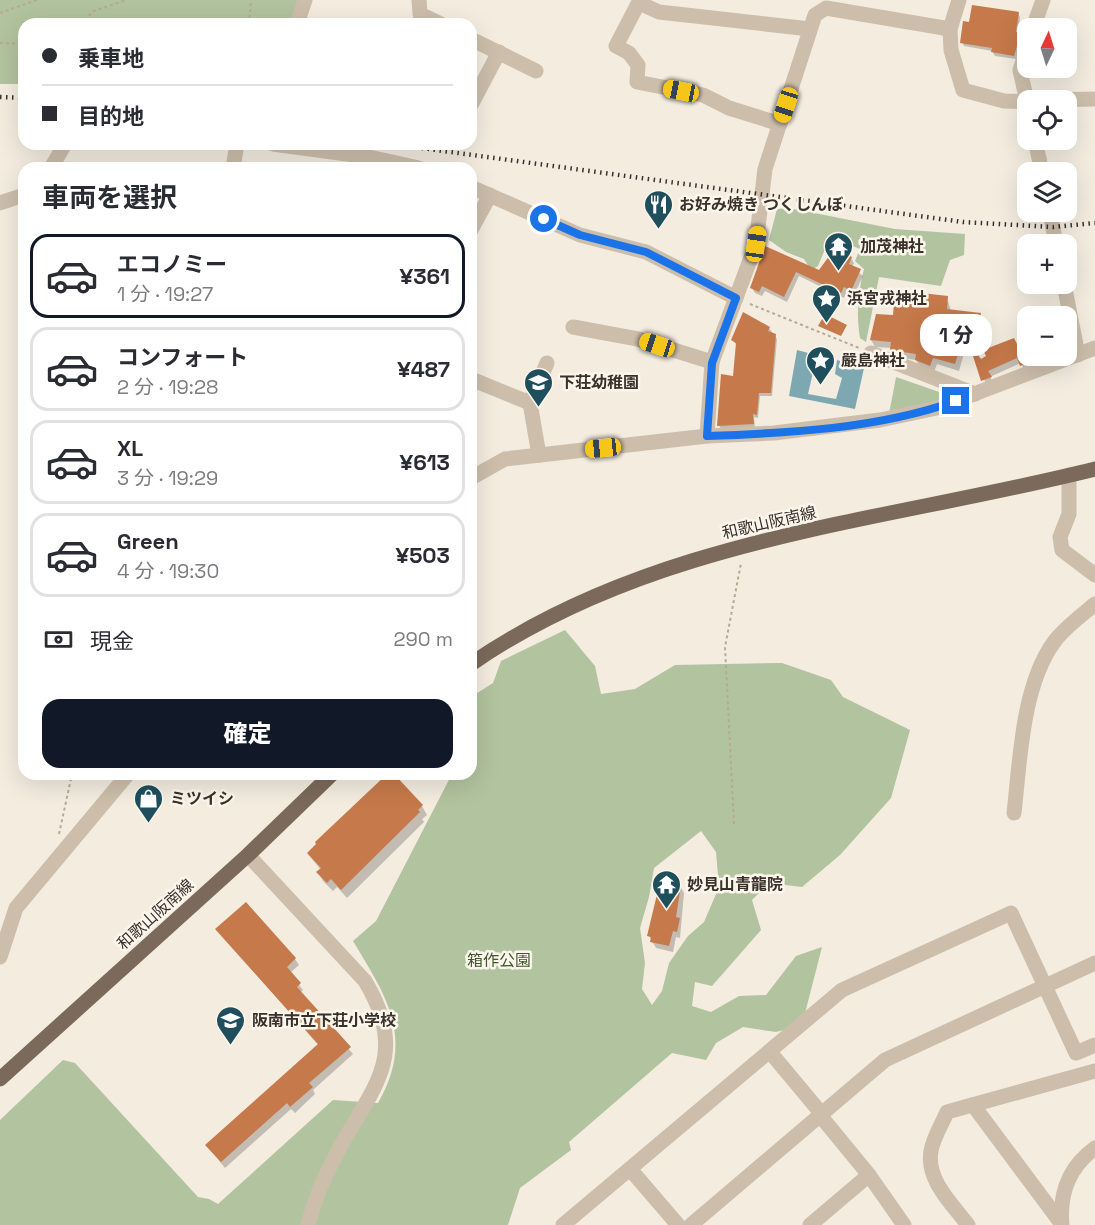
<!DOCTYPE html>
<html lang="ja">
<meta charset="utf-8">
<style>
body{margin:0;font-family:"Space Grotesk","Noto Sans JP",sans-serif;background:#f2f2f3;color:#2b2b33;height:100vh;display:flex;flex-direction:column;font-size:22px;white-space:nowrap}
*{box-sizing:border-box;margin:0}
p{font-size:20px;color:#7c7c81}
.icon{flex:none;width:33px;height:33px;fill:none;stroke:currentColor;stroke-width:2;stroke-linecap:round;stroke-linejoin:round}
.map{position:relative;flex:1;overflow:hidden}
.details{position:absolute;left:18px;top:162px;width:459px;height:618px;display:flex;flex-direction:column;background:#fff;border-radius:18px;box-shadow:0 6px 24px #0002}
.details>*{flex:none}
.banner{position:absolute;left:18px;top:18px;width:459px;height:132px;border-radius:18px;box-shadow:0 6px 24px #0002;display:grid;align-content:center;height:132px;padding:0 24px;background:#fff}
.needle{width:39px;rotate:4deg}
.tools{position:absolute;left:1017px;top:18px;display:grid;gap:12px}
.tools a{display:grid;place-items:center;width:60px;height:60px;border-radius:12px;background:#fff;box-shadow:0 6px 24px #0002;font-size:30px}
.end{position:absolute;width:27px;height:27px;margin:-14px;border:8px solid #1a73e8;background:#fff;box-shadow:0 0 0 3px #fff}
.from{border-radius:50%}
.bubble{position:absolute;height:42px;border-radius:18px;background:#fff;box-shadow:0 6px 24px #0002;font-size:20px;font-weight:800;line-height:42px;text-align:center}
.car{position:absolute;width:18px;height:36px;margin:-18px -9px;border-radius:8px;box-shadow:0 0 4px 2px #0007;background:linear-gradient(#f5c518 24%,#345 0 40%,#f5c518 0 76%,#345 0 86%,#f5c518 0)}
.banner b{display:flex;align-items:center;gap:21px;height:57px;font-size:22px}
.banner b+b{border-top:2px solid #e1e1e2}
.banner i{width:15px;height:15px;background:#2b2b33}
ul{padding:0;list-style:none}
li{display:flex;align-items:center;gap:18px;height:84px;margin:0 12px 9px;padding:0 12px;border:3px solid #e1e1e2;border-radius:18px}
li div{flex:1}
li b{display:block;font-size:22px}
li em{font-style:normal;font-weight:800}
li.selected{border-color:#111827}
li>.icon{width:54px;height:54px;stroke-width:1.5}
h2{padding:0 24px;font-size:27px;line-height:72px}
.pay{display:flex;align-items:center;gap:15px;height:66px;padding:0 24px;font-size:22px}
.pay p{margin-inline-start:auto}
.cta{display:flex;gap:12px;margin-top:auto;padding:12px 24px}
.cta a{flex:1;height:69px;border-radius:18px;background:#111827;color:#fff;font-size:24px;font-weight:800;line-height:69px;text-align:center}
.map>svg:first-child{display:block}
.green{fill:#b2c39f;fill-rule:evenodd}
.water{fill:#7ea8b1}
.shadow{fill:#0003}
.building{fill:#c6794a}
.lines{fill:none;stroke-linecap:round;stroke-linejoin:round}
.path{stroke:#b8a995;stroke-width:2;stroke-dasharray:3 3;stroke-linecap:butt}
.minor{stroke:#ccbeab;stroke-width:15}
.major{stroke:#7b6a5b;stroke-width:15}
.rail{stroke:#39312a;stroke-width:4.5;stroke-dasharray:1.5 4.5;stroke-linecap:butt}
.route{stroke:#1a73e8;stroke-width:8}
.labels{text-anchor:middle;stroke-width:5;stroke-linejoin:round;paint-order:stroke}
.poi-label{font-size:16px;font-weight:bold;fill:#39312a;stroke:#faf6ec;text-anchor:start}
.street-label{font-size:16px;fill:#39312a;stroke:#faf6ec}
.park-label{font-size:16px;fill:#43582e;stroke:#faf6ec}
</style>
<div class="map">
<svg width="1095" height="1225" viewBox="0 0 1095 1225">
<rect width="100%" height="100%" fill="#f3ecdf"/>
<g class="green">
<polygon points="0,0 298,0 291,24 24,24 24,84 0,84"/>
<path d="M789,208L895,229L965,234L964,255L950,260L941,286L879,277L866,342L860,338C856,313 858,292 864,269L855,261L860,249L830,237L818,266L813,269L809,267L804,259L786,252L769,240L777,209Z"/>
<polygon points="896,377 945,394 945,400 889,414"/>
<path d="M565,630L595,666L601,694L635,689L675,665L782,663L831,680L843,697L910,730L891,798L840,855L802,887L769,883L752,900L761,930L712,986L695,982L692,1006L711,1012L739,996L766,995L796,956L822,947L802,1025L776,1032L743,1027L716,1043L706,1060L672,1053L569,1142L571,1150L520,1188L508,1225H0V1120L63,1060L75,1063L198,1197L209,1199L218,1204L333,1100L378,1103C415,1039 387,997 353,941L376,921L452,774H471V697L493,683L501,661ZM701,831L716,852L719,887L704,922L688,936L669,963L662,991L652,1005L642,989L645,963L640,928L649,897L654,868Z"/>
</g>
<polygon class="water" points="797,350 831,359 830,372 814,368 808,394 836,399 842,378 835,374 837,360 864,368 855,409 789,396"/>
<g class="shadow">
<polygon points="1018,14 1020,17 1018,34 1022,38 1016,59 995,56 992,51 964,46 962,42 971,24"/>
<polygon points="766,249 819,272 851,258 854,263 852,267 863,276 854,295 847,292 844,298 799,276 787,302 765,291 762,296 755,293 752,288"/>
<polygon points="947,298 951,311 980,314 985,322 981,345 971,329 959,371 937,364 934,372 920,367 916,360 896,357 892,348 875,347 871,340 894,317"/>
<polygon points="769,328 777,339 772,396 760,396 758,418 754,417 755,428 721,429 719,425 734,377 737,345 732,340"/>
<polygon points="1018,348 1028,356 1051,356 1054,360 1024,369 1021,363 990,377 994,383 986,386 980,361"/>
<polygon points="422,806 427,815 422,819 424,822 347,898 337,887 333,891 323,881 318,872 321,870 308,854"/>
<polygon points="680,886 684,893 680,938 676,937 673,952 656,948 649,936"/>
<polygon points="245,904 295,959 299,965 290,973 303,990 300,993 353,1054 313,1090 315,1094 295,1113 291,1109 225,1168 207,1146 319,1046 217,929"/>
</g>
<g class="building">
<polygon points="972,5 1019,12 1016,32 1021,33 1014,56 991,52 992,48 960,43 963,21 969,22"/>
<polygon points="765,246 819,270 835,248 852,257 849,264 861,269 851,291 844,287 841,293 796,272 784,297 762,286 759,292 750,288"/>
<polygon points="895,290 948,296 947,309 981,313 977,341 967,324 955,364 933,358 930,366 915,360 916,354 890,350 891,342 870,340 876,314 893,315"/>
<polygon points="743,312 770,327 768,331 776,334 771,393 759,393 757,415 753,414 754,424 717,426 721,374 733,376 736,343 731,340"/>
<polygon points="825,314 847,325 841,336 818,326"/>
<polygon points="1014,338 1018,346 1028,339 1028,363 1020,366 1017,358 988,371 992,377 981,381 972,353 976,352 981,359 986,356 983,350"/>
<polygon points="387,774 394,774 423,805 418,810 420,812 341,890 331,879 327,883 316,872 321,868 307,853 316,844 315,842"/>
<polygon points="665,881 681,885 676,917 680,918 677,932 673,931 669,946 650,942 651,937 647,936 659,886 663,887"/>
<polygon points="246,902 296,958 287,967 301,983 297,987 351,1047 309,1083 313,1087 290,1107 287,1103 221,1162 205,1145 318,1044 215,929"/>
</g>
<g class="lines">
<g class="path">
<polyline points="0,13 37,0"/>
<polyline points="80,24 94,11 126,0"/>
<polyline points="249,24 251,0"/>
<polyline points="0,43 24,44"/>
<polyline points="750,304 859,348"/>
<polyline points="734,824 725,647 741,563"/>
<polyline points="59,834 72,774"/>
</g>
<g class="minor">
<polyline points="419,0 420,14 441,24"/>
<polyline points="640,0 616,46 629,53 638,65 637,82 703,95 729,108 780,124"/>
<polyline points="959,0 950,29 951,50 963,90 1004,101 1028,102"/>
<polyline points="639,3 659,12 810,29"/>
<polyline points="297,24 305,0"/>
<polyline points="1033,28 1043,0"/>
<polyline points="471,39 536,71"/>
<polyline points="1028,45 1020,70 1028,106"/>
<polyline points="1046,100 1095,99"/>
<polyline points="471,105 499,52"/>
<polyline points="1035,140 1042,172"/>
<polyline points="273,144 369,157 419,168"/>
<polyline points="51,168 65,144"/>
<polyline points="233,168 237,144"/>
<polyline points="471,187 580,235 646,252 736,298"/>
<polyline points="0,203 24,195"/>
<polyline points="1050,212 1056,244"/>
<polyline points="471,230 490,195"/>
<polyline points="1064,284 1078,355"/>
<polyline points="573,327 638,339 712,362"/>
<polyline points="871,353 975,394"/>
<polyline points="471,379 530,403"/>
<polyline points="707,436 712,362 756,244 765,169 815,15 826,8 950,29"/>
<polyline points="539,455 530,403 547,363"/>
<polyline points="1069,475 1069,514 1060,537 1062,550 1095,575"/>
<polyline points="471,478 505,459 707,436 774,433 880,420 937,408 1095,348"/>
<path d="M1014,813C1020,761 1022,686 1054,642C1065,627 1081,616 1095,604"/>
<path d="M248,855L365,981C412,1059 369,1090 335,1157C323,1179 314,1201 308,1225"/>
<polyline points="0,957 16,908 128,774"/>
<polyline points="770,1052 821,1113"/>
<polyline points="973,1105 1061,1223"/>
<polyline points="819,1114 869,1175 904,1225"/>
<polyline points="630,1169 678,1225"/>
<polyline points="563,1225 842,990 1011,913 1076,1053 1095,1045"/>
<polyline points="691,1225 885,1060 1095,963"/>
<polyline points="810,1225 869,1175"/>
<path d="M968,1225C952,1204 926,1180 931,1151C933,1138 942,1124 947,1112L1095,1071"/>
<path d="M1062,1225C1059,1193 1069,1167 1095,1148"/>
</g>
<g class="major">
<path d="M471,664C655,537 884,522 1095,469"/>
<polyline points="0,1079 248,855 332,774"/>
</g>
<g class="rail">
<polyline points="0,97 24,98"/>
<polyline points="392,144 963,222 1053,227 1095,223"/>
</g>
</g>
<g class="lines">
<path class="route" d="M544,219L580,235L646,252L736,298L712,363L707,436C789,433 877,429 956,401"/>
</g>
<defs>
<symbol id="restaurant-pin" viewBox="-11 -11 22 30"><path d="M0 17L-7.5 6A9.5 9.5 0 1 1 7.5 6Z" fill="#1f4f5c" stroke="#faf6ec"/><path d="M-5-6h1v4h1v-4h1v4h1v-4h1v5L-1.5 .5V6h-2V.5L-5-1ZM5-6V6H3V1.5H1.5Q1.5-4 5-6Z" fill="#fff"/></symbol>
<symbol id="temple-pin" viewBox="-11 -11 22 30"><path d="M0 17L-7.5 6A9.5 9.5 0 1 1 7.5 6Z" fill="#1f4f5c" stroke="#faf6ec"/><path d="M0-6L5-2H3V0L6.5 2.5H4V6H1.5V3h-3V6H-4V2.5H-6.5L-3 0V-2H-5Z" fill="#fff"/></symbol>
<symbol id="sight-pin" viewBox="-11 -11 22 30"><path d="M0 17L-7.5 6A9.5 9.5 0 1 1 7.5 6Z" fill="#1f4f5c" stroke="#faf6ec"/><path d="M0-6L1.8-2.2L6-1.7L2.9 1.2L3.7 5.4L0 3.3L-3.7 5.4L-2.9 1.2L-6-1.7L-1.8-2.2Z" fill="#fff"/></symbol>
<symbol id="school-pin" viewBox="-11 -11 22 30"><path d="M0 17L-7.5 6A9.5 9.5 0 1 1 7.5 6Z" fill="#1f4f5c" stroke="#faf6ec"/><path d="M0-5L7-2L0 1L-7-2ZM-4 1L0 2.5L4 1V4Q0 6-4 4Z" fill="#fff"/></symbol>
<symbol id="shop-pin" viewBox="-11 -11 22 30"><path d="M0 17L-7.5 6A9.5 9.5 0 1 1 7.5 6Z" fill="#1f4f5c" stroke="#faf6ec"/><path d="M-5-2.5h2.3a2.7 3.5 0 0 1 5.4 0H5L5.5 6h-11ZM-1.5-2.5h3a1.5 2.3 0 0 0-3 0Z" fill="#fff"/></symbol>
</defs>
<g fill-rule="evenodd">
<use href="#restaurant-pin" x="642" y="188" width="33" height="45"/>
<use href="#temple-pin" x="822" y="230" width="33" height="45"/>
<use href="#sight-pin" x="810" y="282" width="33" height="45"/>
<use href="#sight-pin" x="804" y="344" width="33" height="45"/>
<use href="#school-pin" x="522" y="366" width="33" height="45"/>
<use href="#shop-pin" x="132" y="782" width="33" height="45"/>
<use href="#temple-pin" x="650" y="868" width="33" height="45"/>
<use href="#school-pin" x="214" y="1004" width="33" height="45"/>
</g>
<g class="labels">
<g class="poi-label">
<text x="679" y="210">お好み焼き つくしんぼ</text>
<text x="860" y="252">加茂神社</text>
<text x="847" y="304">浜宮戎神社</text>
<text x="841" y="366">嚴島神社</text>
<text x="559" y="388">下荘幼稚園</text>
<text x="170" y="804">ミツイシ</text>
<text x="687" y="890">妙見山青龍院</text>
<text x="252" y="1026">阪南市立下荘小学校</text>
</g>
<g class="street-label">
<text transform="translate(769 522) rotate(-13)" y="6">和歌山阪南線</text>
<text transform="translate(155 914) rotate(-42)" y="6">和歌山阪南線</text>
</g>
<g class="park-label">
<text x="499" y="966">箱作公園</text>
</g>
</g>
</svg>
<div class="tools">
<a><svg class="needle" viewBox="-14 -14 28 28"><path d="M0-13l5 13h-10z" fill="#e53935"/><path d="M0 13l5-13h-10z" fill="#7c7c81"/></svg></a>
<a><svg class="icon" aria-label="locate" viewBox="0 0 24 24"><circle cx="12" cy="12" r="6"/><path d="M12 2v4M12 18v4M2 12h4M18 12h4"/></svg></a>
<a><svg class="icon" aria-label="layers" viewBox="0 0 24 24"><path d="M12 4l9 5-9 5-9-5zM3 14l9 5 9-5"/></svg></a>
<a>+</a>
<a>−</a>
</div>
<i class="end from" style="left:544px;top:219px"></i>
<i class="end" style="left:956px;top:401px"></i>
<div class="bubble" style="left:920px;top:314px;width:72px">1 分</div>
<i class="car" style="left:681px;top:91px;rotate:281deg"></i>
<i class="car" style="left:786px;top:105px;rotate:198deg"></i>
<i class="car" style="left:756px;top:244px;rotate:8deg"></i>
<i class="car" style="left:657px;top:345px;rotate:288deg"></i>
<i class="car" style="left:603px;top:448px;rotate:264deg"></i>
<div class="banner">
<b><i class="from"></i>乗車地</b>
<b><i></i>目的地</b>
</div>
<section class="details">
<h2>車両を選択</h2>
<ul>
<li class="selected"><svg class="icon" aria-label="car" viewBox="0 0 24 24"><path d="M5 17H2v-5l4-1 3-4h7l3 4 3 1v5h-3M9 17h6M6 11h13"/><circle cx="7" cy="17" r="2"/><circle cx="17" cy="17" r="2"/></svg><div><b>エコノミー</b><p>1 分 · 19:27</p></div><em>¥361</em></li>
<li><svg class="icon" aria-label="car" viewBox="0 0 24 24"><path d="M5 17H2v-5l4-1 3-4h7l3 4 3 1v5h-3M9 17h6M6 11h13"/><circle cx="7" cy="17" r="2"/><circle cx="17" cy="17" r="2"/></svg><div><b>コンフォート</b><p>2 分 · 19:28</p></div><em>¥487</em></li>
<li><svg class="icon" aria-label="car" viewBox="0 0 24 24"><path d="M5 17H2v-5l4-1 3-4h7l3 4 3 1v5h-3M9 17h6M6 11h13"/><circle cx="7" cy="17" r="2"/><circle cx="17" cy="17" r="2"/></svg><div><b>XL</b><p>3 分 · 19:29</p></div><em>¥613</em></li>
<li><svg class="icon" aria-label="car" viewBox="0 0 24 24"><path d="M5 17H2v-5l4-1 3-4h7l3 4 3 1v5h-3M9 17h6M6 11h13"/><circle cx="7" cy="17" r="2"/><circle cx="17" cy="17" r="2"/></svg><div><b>Green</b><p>4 分 · 19:30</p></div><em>¥503</em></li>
</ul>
<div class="pay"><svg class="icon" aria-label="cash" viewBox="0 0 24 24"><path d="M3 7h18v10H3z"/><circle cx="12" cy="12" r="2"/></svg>現金<p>290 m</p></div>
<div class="cta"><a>確定</a></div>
</section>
</div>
